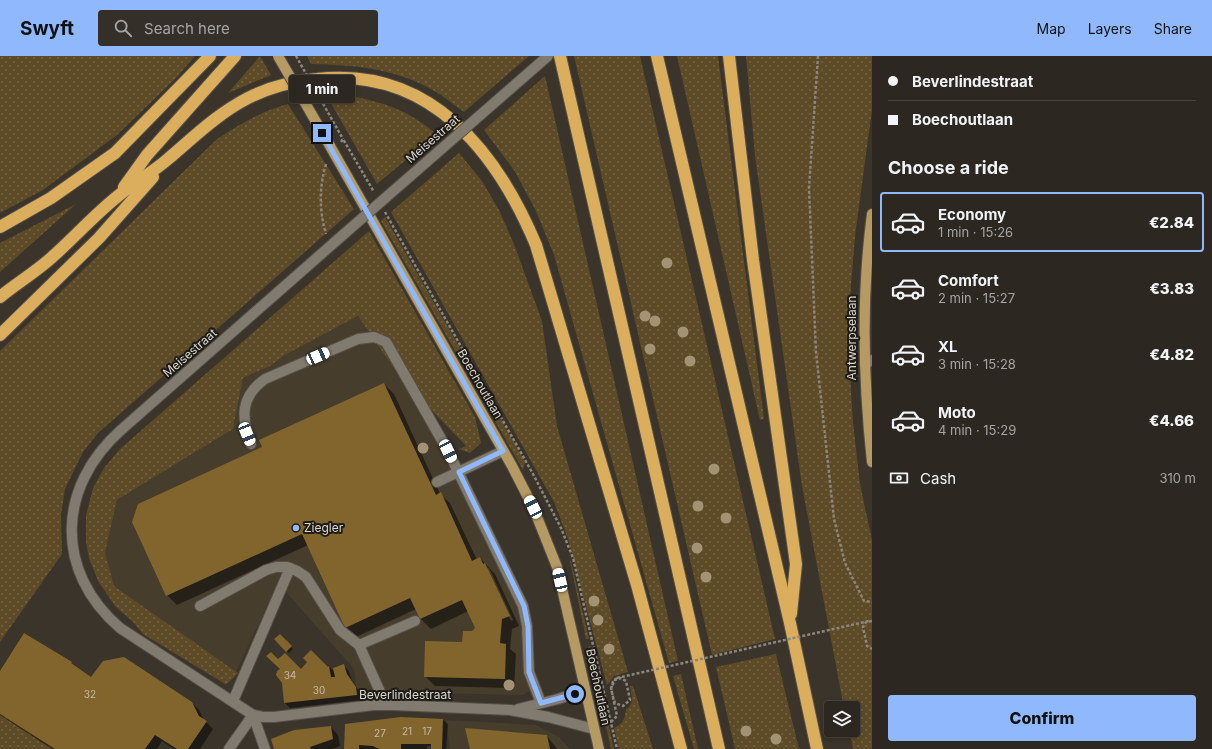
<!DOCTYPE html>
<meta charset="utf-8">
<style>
body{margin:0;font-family:Inter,sans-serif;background:#342f29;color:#f1f3f6;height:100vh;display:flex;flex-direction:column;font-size:15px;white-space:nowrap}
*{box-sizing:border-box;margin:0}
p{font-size:13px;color:#a6a5a5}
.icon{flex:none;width:22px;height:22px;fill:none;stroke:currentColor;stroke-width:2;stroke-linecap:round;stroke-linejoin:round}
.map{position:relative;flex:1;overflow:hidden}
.panel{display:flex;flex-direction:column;background:#2c2720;width:340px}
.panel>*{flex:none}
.hud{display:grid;align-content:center;height:88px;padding:0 16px;background:#2c2720}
.fabs{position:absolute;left:824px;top:645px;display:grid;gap:8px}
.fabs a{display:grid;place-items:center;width:36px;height:36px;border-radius:4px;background:#2c2720;box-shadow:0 2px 6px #0003,0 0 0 1px #48443e;font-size:20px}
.end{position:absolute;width:18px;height:18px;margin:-9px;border:5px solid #90b8fd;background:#111;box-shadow:0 0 0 2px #111}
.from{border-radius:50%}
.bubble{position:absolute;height:28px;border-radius:4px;background:#2c2720;box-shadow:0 2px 6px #0003,0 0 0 1px #48443e;font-size:13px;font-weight:800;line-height:28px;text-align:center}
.car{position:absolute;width:12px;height:24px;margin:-12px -6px;border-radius:5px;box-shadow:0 0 3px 1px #0007;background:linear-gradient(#fff 24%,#345 0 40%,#fff 0 76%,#345 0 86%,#fff 0)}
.hud b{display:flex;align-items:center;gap:14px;height:38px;font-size:15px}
.hud b+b{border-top:1px solid #48443e}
.hud i{width:10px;height:10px;background:#f1f3f6}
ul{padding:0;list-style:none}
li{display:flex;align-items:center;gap:12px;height:60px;margin:0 8px 6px;padding:0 8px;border:2px solid transparent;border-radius:4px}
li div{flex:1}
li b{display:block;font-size:15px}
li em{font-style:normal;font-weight:800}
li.on{border-color:#90b8fd}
li>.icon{width:36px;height:36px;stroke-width:1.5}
h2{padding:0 16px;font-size:18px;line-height:48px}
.pay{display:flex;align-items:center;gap:10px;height:44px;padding:0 16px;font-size:15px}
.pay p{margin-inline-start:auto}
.action{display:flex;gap:8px;margin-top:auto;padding:8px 16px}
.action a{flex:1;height:46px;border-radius:4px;background:#90b8fd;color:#111;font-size:16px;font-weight:800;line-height:46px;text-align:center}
header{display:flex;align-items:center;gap:24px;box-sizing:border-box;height:56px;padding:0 20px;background:#90b8fd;color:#111}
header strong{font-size:19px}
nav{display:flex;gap:22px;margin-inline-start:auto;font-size:14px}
.search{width:280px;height:36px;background:#342f29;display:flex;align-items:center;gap:10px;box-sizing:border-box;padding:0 14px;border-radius:4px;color:#a6a5a5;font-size:15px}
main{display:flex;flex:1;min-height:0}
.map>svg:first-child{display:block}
.built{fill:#463d2d}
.grass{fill:url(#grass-dots)}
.shadow{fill:#0007;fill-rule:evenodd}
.building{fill:#82652d}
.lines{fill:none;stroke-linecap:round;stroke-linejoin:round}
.minor-casing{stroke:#554f47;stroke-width:12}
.major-casing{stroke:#554f47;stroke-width:12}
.highway-casing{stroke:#554f47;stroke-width:14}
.path{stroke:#8b867e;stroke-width:2.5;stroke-dasharray:3 2;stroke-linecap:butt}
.minor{stroke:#817b6f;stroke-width:10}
.major{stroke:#b69a64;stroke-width:10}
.highway{stroke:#daae5c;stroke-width:12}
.minor-bridge-casing{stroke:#554f47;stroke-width:12;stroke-linecap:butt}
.major-bridge-casing{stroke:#554f47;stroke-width:12;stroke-linecap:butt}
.path-bridge{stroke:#8b867e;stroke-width:2.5;stroke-dasharray:3 2;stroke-linecap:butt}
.minor-bridge{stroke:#817b6f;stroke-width:10}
.major-bridge{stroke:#b69a64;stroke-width:10}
.tree{fill:#a49274}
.route{stroke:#90b8fd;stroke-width:5}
.poi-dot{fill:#90b8fd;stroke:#1f1c17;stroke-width:1.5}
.labels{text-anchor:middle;stroke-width:4;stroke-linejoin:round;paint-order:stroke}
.number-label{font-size:10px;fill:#c4baa7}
.street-label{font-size:12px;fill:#dad6d0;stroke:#1f1c17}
.poi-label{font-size:12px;fill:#dad6d0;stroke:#1f1c17;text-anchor:start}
</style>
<header>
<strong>Swyft</strong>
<div class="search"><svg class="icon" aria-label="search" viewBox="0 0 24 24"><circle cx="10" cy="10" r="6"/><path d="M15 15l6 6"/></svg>Search here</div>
<nav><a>Map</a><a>Layers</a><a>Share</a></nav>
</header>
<main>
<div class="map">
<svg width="872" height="693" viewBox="0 0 872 693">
<defs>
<pattern id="grass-dots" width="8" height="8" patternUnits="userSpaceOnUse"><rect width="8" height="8" fill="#5d4a26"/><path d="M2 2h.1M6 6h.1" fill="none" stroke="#746344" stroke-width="1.8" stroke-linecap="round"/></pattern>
</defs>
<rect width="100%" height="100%" fill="#3a342a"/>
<g class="built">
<polygon points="358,260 452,399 518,540 538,629 523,639 389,636 357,639 354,613 278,527 236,616 114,530 111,523 105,497 117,444 233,373 243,322 270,310 285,299"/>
<polygon points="446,664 536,669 559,681 570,693 450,693"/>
</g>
<g class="grass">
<polygon points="0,0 195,0 175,23 117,79 43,134 0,157"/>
<polygon points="260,0 271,19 228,37"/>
<path d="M307,0H529L464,56C453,48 442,39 431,33C393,12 353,9 311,8Z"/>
<polygon points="574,0 640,0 775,583 712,599"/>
<polygon points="677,0 718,0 764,363 760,364"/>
<polygon points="746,0 872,0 872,54 855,180 850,243 849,304 853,366 860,428 872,484 872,693 853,693 849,674 853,674 853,652 844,652 802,430 755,100"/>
<polygon points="545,20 678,605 669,607 554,199 536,155 514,114 484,74"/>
<path d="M356,41C393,49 407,55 437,78L377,128L328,42Z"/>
<path d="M288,48L354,153L98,377L83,396L65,433L61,459L62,498L0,586V295L217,83C240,68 261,55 288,48Z"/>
<polygon points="459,97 482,125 499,154 514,188 542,265 557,370 628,616 614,620 607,629 568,483 554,446 391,156"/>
<polygon points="76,148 0,216 0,187"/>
<polygon points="385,161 525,406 523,414 381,165"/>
<polygon points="369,175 475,361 481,387 470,397 459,393 466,390 399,320 358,260 285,299 270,310 243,322 233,373 117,444 105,497 114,530 238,617 228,627 225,628 143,578 133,566 115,550 98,525 89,502 86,486 86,459 93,432 104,412 120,393"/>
<polygon points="570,505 571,505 589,583 586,583"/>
<polygon points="590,590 591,592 614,693 611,693 588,591"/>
<polygon points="776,598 799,693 735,693 716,611"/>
<polygon points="681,618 698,693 694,693 673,620"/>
<path d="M630,630H633L653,693H619L614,672C623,668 625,663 626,653C635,649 631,638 630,630Z"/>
<polygon points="0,658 4,660 55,693 0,693"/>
</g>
<g class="shadow">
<path d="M384,328L394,338L440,438L450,447L477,504L480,502L495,518L519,570L512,573L510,593L516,598L514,632L435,630L425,620L463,587L476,573L468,555L431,573L421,563L416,553L356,581L346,571L308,489L177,549L167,539L264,392ZM486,512H489L513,564L511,565Z"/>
<polygon points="280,579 293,593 289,597 276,583"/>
<polygon points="278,605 301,614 329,611 335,616 343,609 348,614 352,624 360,637 361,644 290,652 285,647 281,614"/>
<polygon points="0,617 92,622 191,646 199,654 204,664 213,673 200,693 174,693 162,685 157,693 52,693 0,659"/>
<polygon points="443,664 448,668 446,693 432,693 432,690 427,690 427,693 345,693"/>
<polygon points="331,671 338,679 340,690 332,693 275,693"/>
<polygon points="547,680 557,693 471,693"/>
</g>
<g class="building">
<polygon points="384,327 436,439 441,436 472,505 480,501 483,508 485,507 510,560 502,563 500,587 506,588 505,623 424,621 425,585 462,586 463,575 472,575 475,572 462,544 420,563 410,542 345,572 302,478 166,540 132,466 138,448 262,391 259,384"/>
<polygon points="24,577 72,606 71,607 91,621 103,605 124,601 192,646 199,660 207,665 188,693 177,693 155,679 145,693 55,693 0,658 0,615"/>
<polygon points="280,578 292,590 286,596 274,583"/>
<polygon points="311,594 328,611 329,610 331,621 335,621 333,612 344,608 347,618 356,631 357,639 284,647 282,627 276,619 277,615 280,613 266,600 271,596 278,603 285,597 301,613 307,606 303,602"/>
<polygon points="401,661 443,663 442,693 431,693 431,688 401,688 401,693 379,693 373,690 359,689 359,693 344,693 345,668"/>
<polygon points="331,670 333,683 310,691 311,693 274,693 271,683 294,674"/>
<polygon points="465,672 547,679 550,693 470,693"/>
</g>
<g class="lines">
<defs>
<g id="minor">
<path d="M344,178L121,374C57,431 54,515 120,572L253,659L263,661H274L374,649H392L510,654L548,661L594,673"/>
<polyline points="865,308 872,304"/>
<path d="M251,388C241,362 240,341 265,323L358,283L374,281L386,286L448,395L523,550L527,570L529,616L541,647"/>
<polyline points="437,426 503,395"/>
<polyline points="200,550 266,514 276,511 287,511 297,515 306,521 340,574 359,589 386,649"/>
<polyline points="359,589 415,565"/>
<polyline points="233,645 290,512"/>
<polyline points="518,653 558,643 585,634"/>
<polyline points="253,659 265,693"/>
<polyline points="229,693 253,659"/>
</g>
<g id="major">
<polyline points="330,90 512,410 533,451 557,511 599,693"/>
<path d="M872,158C861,240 863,323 872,406"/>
</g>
<g id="highway">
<polyline points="560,0 719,693"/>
<polyline points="657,0 790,567 817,693"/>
<polyline points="729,0 753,204 796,508 791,558"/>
<polyline points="124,131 147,99 235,0"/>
<polyline points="0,171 51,142 115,97 210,0"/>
<path d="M0,241C16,228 34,217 50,203C73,183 94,159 118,140C134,127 153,116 168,103C194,81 217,58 248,42C270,31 293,25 317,23C430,10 497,96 536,189L637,529L681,693"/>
<polyline points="0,279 99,182 153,121"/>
</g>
</defs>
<use href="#minor" class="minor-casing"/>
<use href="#major" class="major-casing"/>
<use href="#highway" class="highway-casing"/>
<g class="path">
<polyline points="818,0 809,132 816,296 834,463 845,507 864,545 872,546"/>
<polyline points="341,86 343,83 374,136"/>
<path d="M326,108C319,133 319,153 326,178"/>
<polyline points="385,156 533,418 561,472 573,502 617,693"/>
<polyline points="872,565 866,566 863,571 867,590 872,593"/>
<path d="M611,666L617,660L611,632L615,624L621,622L626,625L630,644L623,650L615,647C612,638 608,627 617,622"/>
</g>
<use href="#minor" class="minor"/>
<use href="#major" class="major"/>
<use href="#highway" class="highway"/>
<defs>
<polyline id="minor-bridge" points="344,178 548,0"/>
<polyline id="major-bridge" points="278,0 330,90"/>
</defs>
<use href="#minor-bridge" class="minor-bridge-casing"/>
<use href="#major-bridge" class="major-bridge-casing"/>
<g class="path-bridge">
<polyline points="296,0 343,83"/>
<polyline points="617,622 869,565"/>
</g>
<use href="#minor-bridge" class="minor-bridge"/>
<use href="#major-bridge" class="major-bridge"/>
</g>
<g class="tree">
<circle cx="667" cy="207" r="5.5"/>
<circle cx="645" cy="260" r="5.5"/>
<circle cx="655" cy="265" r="5.5"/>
<circle cx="683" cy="276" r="5.5"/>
<circle cx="650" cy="293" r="5.5"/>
<circle cx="690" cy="305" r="5.5"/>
<circle cx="423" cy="392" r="5.5"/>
<circle cx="714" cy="413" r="5.5"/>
<circle cx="698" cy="450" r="5.5"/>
<circle cx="726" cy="462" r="5.5"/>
<circle cx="697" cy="492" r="5.5"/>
<circle cx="706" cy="521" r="5.5"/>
<circle cx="594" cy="545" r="5.5"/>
<circle cx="598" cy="564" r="5.5"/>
<circle cx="609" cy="593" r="5.5"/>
<circle cx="509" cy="629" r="5.5"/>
<circle cx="746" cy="675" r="5.5"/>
<circle cx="776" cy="683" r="5.5"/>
</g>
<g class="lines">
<polyline class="route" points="322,77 503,395 459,416 524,550 528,570 529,616 541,647 575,638"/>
</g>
<circle class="poi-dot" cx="296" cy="472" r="4"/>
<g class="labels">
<g class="number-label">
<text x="290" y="623">34</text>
<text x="319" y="638">30</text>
<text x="90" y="642">32</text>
<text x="407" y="679">21</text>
<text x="427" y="679">17</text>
<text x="380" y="681">27</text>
</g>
<g class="street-label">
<text transform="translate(433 83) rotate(-41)" y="4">Meisestraat</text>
<text transform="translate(852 282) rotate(-90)" y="4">Antwerpselaan</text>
<text transform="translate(190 297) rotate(-41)" y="4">Meisestraat</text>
<text transform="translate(480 328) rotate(60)" y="4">Boechoutlaan</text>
<text transform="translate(598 631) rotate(78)" y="4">Boechoutlaan</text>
<text x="405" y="643">Beverlindestraat</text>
</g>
<g class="poi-label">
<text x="304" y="476">Ziegler</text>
</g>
</g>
</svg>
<div class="fabs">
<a><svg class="icon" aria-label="layers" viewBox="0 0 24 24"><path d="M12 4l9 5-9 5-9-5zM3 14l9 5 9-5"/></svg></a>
</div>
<i class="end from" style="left:575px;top:638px"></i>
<i class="end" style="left:322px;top:77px"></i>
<div class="bubble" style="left:289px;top:19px;width:66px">1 min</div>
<i class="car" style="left:318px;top:300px;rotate:66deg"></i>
<i class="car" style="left:247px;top:378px;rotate:158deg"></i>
<i class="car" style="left:448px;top:395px;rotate:154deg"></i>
<i class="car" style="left:533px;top:451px;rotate:333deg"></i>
<i class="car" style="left:560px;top:524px;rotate:347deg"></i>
</div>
<section class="panel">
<div class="hud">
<b><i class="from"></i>Beverlindestraat</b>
<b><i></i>Boechoutlaan</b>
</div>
<h2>Choose a ride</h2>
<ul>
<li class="on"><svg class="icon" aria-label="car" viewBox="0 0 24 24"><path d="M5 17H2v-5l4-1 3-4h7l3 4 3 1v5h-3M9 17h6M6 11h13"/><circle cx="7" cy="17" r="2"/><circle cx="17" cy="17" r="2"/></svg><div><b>Economy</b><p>1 min · 15:26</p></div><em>€2.84</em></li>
<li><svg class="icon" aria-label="car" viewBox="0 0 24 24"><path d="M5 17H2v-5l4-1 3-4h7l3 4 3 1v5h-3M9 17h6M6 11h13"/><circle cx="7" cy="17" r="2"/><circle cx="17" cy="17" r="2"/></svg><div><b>Comfort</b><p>2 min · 15:27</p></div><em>€3.83</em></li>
<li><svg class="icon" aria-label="car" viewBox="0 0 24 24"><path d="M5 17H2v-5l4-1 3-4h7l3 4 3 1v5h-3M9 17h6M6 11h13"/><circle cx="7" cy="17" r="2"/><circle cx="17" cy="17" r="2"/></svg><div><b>XL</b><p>3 min · 15:28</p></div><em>€4.82</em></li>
<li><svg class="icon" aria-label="car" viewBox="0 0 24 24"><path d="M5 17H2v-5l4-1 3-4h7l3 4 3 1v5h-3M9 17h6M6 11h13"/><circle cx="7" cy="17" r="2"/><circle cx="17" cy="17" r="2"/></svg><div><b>Moto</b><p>4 min · 15:29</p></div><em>€4.66</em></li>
</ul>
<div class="pay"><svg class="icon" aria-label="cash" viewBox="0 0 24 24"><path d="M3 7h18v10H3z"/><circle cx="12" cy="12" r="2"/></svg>Cash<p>310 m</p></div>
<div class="action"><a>Confirm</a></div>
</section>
</main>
